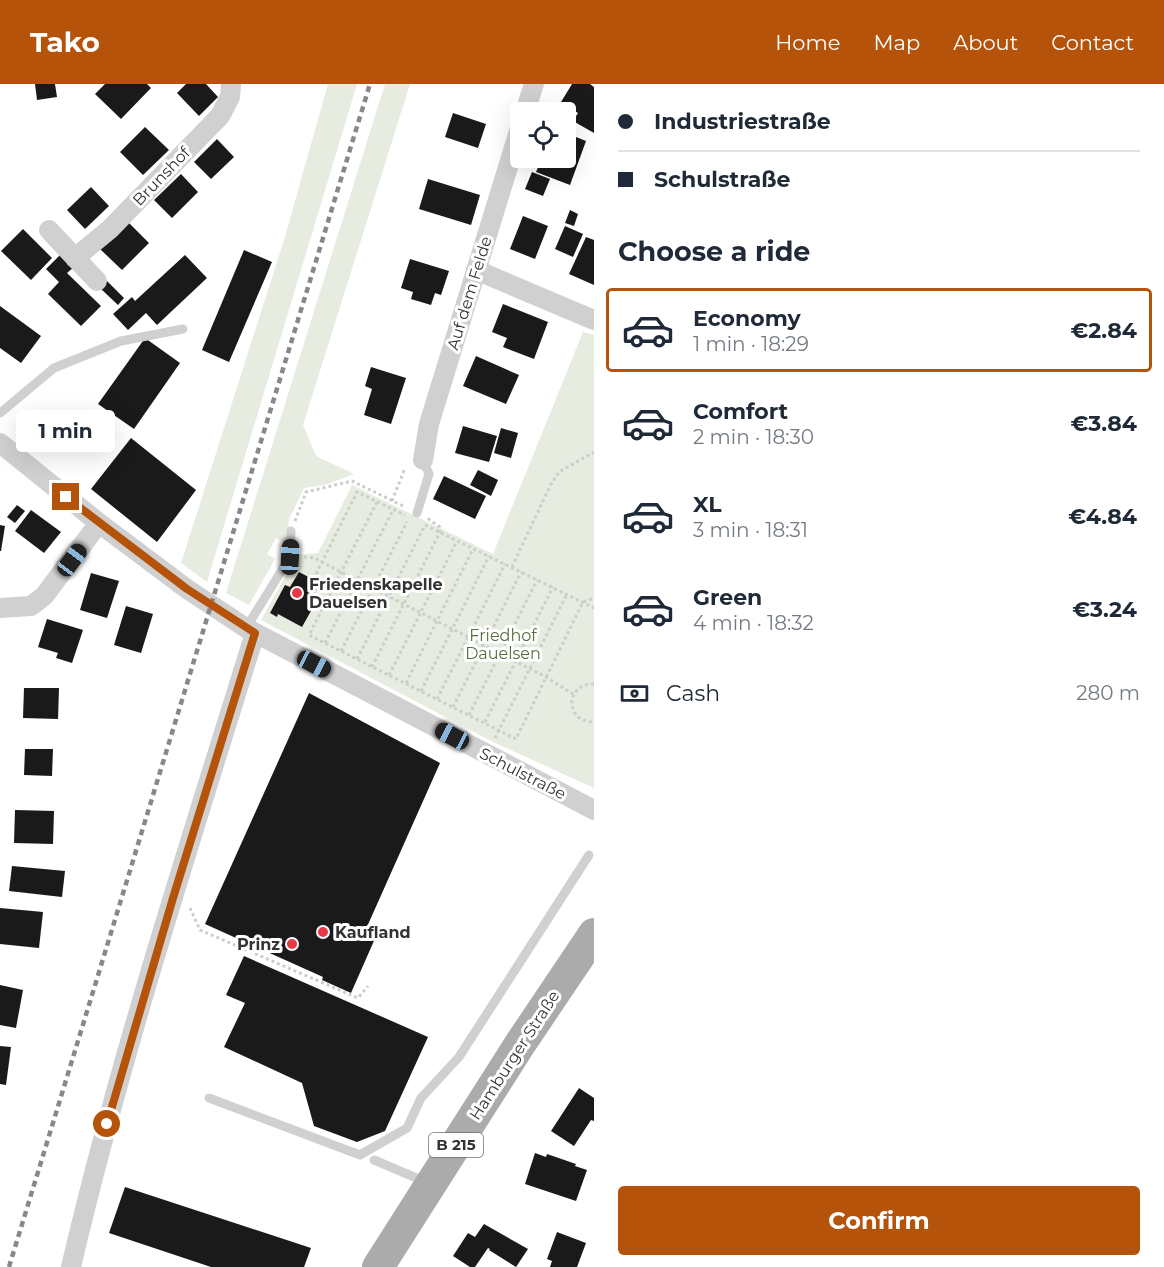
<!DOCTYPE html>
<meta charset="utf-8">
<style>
body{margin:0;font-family:Montserrat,sans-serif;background:#f6f6f7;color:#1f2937;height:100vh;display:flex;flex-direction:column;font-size:22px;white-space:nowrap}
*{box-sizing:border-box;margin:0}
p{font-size:20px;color:#747a83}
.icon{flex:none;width:33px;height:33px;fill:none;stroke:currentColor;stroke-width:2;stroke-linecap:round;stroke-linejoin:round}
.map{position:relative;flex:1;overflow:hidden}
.sheet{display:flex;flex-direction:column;background:#fff;width:570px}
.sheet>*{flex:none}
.guide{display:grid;align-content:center;height:132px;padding:0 24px;background:#fff}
.buttons{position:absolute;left:510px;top:18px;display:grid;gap:12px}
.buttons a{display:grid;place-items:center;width:66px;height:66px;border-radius:6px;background:#fff;box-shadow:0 6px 24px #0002;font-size:30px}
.end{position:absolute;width:27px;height:27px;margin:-14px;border:8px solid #b45309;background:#fff;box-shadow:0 0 0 3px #fff}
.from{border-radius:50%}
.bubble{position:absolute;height:42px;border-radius:6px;background:#fff;box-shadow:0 6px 24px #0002;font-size:20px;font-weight:700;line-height:42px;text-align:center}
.car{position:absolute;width:18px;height:36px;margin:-18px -9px;border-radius:8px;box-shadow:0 0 4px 2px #0007;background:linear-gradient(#222 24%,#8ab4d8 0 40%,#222 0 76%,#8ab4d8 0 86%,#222 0)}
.guide b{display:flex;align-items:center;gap:21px;height:57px;font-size:22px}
.guide b+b{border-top:2px solid #e0e1e3}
.guide i{width:15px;height:15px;background:#1f2937}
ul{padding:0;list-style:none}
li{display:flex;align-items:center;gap:18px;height:84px;margin:0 12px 9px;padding:0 12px;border:3px solid transparent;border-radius:6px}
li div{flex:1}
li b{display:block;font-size:22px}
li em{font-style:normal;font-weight:700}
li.current{border-color:#b45309}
li>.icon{width:54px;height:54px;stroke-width:1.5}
h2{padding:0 24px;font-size:27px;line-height:72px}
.pay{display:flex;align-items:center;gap:15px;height:66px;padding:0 24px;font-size:22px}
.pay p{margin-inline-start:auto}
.action{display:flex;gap:12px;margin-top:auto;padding:12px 24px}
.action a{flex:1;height:69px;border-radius:6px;background:#b45309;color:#fff;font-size:24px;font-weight:700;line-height:69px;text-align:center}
header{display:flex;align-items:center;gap:36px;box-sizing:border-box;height:84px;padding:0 30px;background:#b45309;color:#fff}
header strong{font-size:28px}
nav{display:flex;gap:33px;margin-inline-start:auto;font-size:21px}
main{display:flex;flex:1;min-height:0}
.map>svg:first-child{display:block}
.green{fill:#e6ecdf}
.building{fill:#1a1a1a}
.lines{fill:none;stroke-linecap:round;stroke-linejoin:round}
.path{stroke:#cdcdcd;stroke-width:3;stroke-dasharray:3 3;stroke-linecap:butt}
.lane{stroke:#d0d0d0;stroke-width:9}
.street{stroke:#d0d0d0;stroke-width:20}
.primary{stroke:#ababab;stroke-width:32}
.rail{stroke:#888;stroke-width:4.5;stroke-dasharray:6 4.5;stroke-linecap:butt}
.route{stroke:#b45309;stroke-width:8}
.poi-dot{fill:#e63946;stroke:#fff;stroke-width:2}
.labels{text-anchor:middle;stroke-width:6;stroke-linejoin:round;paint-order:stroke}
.shield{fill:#fff;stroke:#707070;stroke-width:1.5}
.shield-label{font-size:15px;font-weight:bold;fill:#333}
.street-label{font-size:16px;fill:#333;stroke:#fff}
.poi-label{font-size:16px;font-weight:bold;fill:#333;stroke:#fff;text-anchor:start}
.park-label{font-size:16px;fill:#56703f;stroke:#fff}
</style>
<header>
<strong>Tako</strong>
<nav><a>Home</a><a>Map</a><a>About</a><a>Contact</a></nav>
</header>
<main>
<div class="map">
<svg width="594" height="1183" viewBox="0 0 594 1183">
<rect width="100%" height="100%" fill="#fff"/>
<g class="green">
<polygon points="328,0 357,0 207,498 181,479 284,156"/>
<polygon points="385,0 410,0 303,341 316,372 354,390 325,401 304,404 289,435 287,459 276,454 267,470 275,475 249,521 226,509"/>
<polygon points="583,248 594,251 594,704 493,658 261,536 297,471 318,469 352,401 493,470"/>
</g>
<g class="building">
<polygon points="35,0 55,0 57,13 37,16"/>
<polygon points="105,0 147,0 151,4 121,35 95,10"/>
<polygon points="186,0 206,0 218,13 199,32 177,9"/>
<polygon points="572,0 590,0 594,3 594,49 573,37 578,29 561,18"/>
<polygon points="453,29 486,40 478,64 445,53"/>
<polygon points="145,43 169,66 143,91 120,68"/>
<polygon points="566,49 586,57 570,101 536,88 542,74 566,74"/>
<polygon points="217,55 234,73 211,95 194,78"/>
<polygon points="532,88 550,95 543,112 525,105"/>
<polygon points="181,90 198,108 172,134 154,116"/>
<polygon points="428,95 480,111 471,141 419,125"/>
<polygon points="91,103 109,122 85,145 67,126"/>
<polygon points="570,126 578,130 574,142 565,139"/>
<polygon points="523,132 548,142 535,175 510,165"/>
<polygon points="128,138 149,159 122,186 100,165"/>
<polygon points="565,142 583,150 573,173 555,165"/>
<polygon points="23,145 52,174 31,196 1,167"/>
<polygon points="586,153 594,156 594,201 569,190"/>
<polygon points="244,166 272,178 229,278 202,266"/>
<polygon points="61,170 74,183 67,189 101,222 81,242 48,210 59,198 46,185"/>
<polygon points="185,171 207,194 157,241 146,229 128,246 113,230 132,213 135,217"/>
<polygon points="410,175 449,187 441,211 435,209 431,221 411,215 413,208 401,204"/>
<polygon points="107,197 124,214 118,221 100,204"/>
<polygon points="503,220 548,238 534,275 503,263 507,254 492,248"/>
<polygon points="0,222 41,252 21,279 0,264"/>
<polygon points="145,254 180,279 134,345 98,320"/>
<polygon points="476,272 519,291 506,320 463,302"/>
<polygon points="371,283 406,294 391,340 364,331 372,305 365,302"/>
<polygon points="463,342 497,352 489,378 455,369"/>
<polygon points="501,344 518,349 511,374 494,369"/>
<polygon points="131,354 196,406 157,458 91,405"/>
<polygon points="478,386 498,396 491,412 470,401"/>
<polygon points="444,392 486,412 475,435 433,415"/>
<polygon points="17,421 25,427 15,439 7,433"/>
<polygon points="31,426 61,448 44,469 15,447"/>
<polygon points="0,441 5,442 1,467 0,467"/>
<polygon points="299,488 320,499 311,515 316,518 302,543 278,530 277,533 270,529 285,501 290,503"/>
<polygon points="91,489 119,497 107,534 80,526"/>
<polygon points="126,522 153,530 141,569 114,561"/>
<polygon points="47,535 83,546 72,579 56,574 58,569 38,563"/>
<polygon points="24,604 59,604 58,635 23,634"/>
<polygon points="309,609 440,679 366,845 377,850 351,909 322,896 323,893 205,840"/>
<polygon points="25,665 53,665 52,692 24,691"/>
<polygon points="15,726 54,727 53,760 14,759"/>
<polygon points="12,782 65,787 62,813 9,807"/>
<polygon points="0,824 43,828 39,864 0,860"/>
<polygon points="244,872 428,953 385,1047 357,1058 314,1042 302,999 224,963 245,919 226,911"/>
<polygon points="0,901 23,906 16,944 0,941"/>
<polygon points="0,962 11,963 6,1001 0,1000"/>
<polygon points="579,1004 594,1014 594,1037 591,1036 574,1062 551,1047"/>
<polygon points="535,1069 546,1073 547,1070 576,1080 575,1082 587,1086 576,1117 525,1100"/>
<polygon points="125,1103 311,1164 304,1183 211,1183 109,1149"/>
<polygon points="484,1140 528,1165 516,1183 489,1166 490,1165 488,1164 475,1183 470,1183 453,1172 468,1149 475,1153"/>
<polygon points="557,1148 586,1159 577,1183 550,1183 552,1177 547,1175"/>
</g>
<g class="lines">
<g class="path">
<polyline points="392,417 405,384"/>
<polyline points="377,418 309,551 516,655 583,518 594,514"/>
<polyline points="295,437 306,408 352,397 405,423"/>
<polyline points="425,441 594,524"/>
<polyline points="304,473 314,474 546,593 573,610"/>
<polyline points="512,483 550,402 559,388 594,368"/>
<polyline points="316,490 357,408 405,431"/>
<polyline points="325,559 393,426"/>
<polyline points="341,567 407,438"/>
<polyline points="357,575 425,441"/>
<polyline points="372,583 440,448 440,443 427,434"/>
<polyline points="389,591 457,457"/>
<polyline points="406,599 473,465"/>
<path d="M594,600C565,599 564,638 594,638"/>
<polyline points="421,607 489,472"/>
<polyline points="437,615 505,480"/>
<polyline points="453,623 521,488"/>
<polyline points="469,631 537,496"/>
<polyline points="485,638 553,503"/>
<polyline points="495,654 567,510"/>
<polyline points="190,824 200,846 358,914 368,902"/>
</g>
<g class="lane">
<polyline points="0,329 54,284 121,257 183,245"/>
<polyline points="417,429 429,390 423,376"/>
<polyline points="246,544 290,473 291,447"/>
<polyline points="209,1014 360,1071 407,1044 421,1014 459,973 589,771"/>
<polyline points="374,1076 426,1098"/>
</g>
<g class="street">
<polyline points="525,28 534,0"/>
<polyline points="49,146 97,197"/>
<polyline points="75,174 110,145 220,32 230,13 231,0"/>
<polyline points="476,186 594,236"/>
<polyline points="0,359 99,439 187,505 246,544 594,726"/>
<polyline points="423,376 429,340 520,44"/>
<polyline points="0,524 31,522 44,512 99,439"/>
<path d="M71,1183C121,969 190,759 255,549"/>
</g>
<polyline class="primary" points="378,1183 520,960 594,850"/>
<polyline class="rail" points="9,1183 370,0"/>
</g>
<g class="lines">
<polyline class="route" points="66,413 187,505 255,549 173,814 107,1040"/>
</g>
<g class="poi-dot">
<circle cx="297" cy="509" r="6"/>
<circle cx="323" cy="848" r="6"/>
<circle cx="292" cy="860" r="6"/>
</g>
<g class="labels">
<rect class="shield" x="429" y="1049" width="54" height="24" rx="4.5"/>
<g class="shield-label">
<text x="456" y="1066">B 215</text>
</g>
<g class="street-label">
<text transform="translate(161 92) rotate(-46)" y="6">Brunshof</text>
<text transform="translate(469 209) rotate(-73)" y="6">Auf dem Felde</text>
<text transform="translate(523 689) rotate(27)" y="6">Schulstraße</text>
<text transform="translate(514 971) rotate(-57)" y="6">Hamburger Straße</text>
</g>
<g class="poi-label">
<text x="309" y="506">Friedenskapelle<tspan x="309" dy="18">Dauelsen</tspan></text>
<text x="335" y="854">Kaufland</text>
<text x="280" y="866" text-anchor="end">Prinz</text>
</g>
<g class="park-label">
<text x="503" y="557">Friedhof<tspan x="503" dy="18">Dauelsen</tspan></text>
</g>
</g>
</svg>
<div class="buttons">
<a><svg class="icon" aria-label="locate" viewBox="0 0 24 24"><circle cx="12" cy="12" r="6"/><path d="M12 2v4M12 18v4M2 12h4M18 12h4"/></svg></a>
</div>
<i class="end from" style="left:107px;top:1040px"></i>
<i class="end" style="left:66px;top:413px"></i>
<div class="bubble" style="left:16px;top:326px;width:99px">1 min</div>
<i class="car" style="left:290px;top:473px;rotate:3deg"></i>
<i class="car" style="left:72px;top:476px;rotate:37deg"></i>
<i class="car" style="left:314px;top:580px;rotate:118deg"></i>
<i class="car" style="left:452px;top:652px;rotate:298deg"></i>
</div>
<section class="sheet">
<div class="guide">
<b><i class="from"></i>Industriestraße</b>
<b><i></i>Schulstraße</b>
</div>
<h2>Choose a ride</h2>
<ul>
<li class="current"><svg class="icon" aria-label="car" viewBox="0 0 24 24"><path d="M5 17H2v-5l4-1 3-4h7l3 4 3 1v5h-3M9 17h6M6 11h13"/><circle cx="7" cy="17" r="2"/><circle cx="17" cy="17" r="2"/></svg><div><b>Economy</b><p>1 min · 18:29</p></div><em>€2.84</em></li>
<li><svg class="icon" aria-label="car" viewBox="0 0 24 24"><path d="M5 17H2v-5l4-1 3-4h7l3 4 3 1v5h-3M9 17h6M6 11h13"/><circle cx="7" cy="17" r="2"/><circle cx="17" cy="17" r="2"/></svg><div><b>Comfort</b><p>2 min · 18:30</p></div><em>€3.84</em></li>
<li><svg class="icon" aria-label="car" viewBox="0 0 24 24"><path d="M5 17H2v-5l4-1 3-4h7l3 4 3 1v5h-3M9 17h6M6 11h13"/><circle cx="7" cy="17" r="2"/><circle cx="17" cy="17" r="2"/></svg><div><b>XL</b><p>3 min · 18:31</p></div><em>€4.84</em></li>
<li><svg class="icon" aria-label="car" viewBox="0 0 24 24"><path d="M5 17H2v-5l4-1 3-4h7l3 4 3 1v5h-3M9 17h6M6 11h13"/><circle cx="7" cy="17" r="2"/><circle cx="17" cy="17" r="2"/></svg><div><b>Green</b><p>4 min · 18:32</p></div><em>€3.24</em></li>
</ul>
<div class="pay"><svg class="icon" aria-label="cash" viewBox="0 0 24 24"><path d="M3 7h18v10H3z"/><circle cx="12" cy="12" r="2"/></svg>Cash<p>280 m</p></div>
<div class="action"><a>Confirm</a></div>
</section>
</main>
